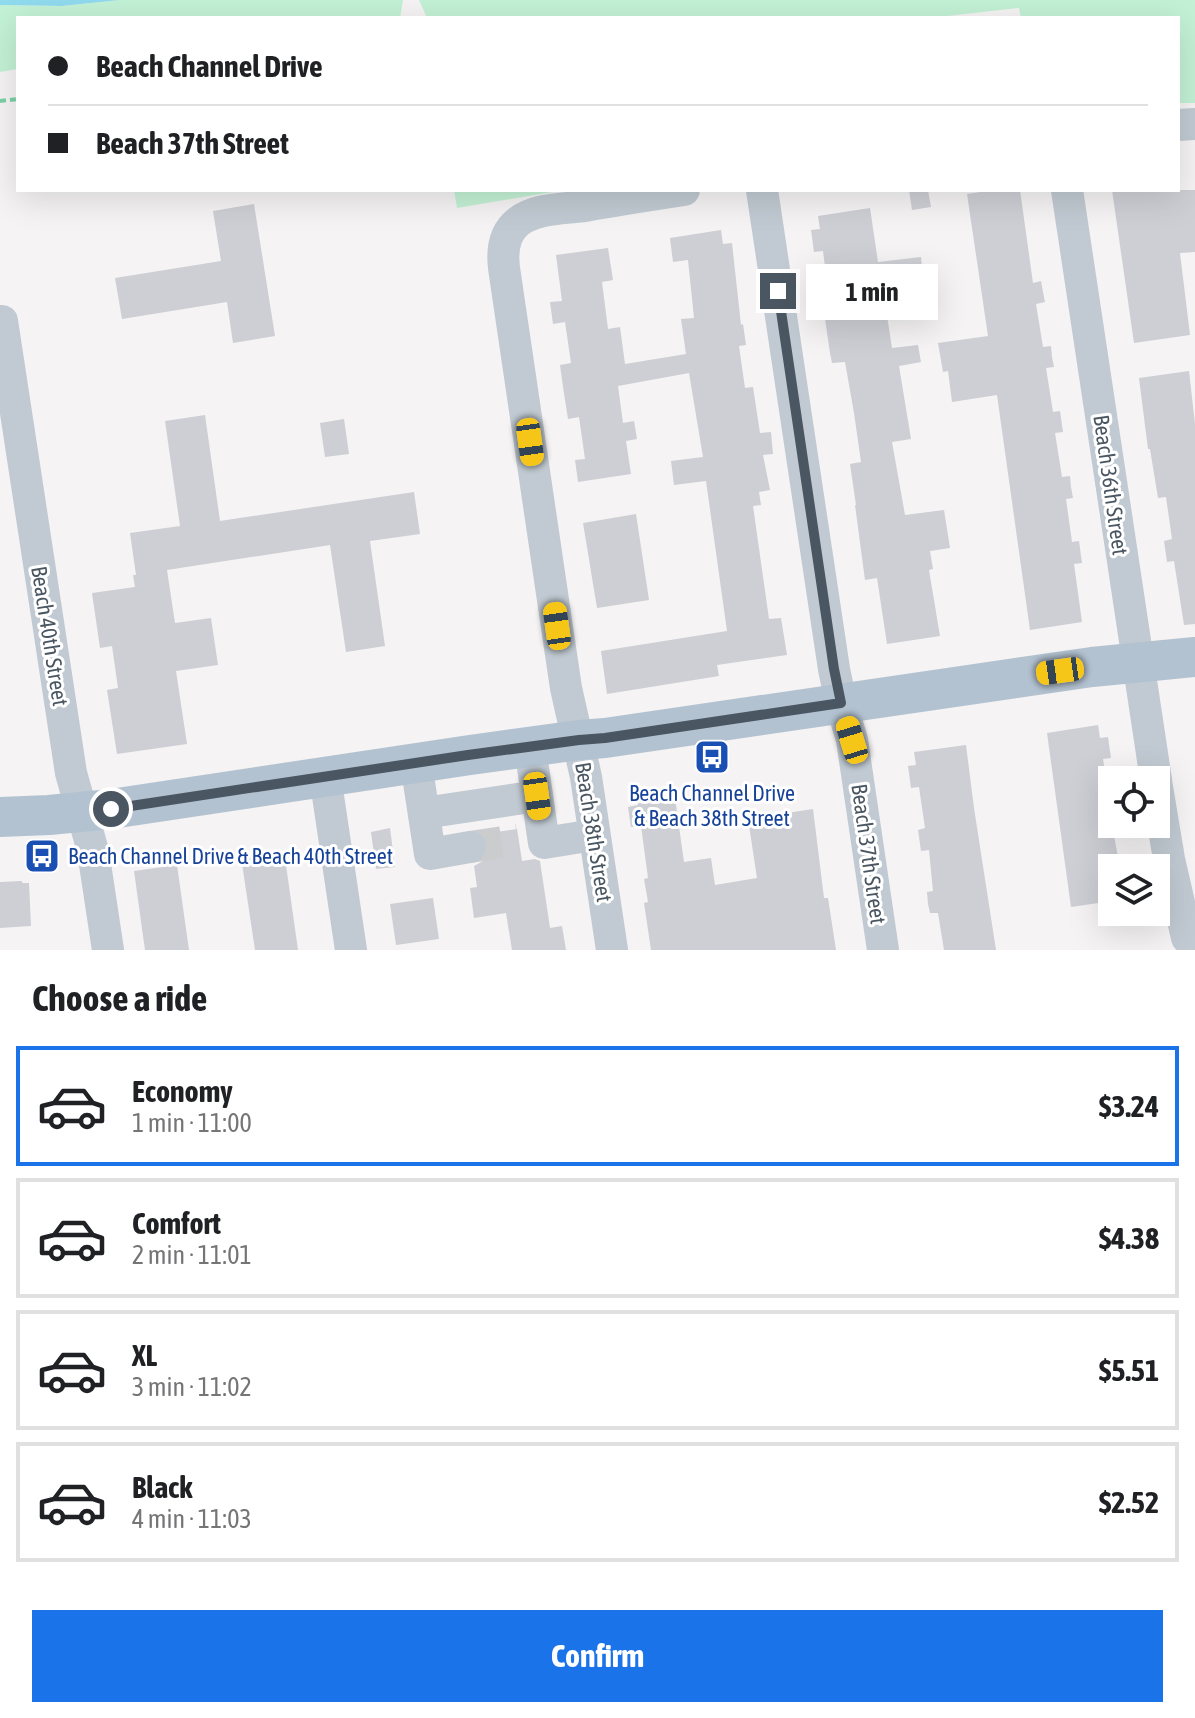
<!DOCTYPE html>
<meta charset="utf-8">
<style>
body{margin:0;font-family:"Asap Condensed",sans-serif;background:#f2f2f2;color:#202124;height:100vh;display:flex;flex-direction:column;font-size:30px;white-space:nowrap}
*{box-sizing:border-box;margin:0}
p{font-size:26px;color:#757577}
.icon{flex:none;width:44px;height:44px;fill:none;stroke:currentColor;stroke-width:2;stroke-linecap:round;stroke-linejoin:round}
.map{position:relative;height:950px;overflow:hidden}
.sheet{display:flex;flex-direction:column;background:#fff;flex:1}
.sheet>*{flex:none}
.guide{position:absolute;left:16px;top:16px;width:1164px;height:176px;border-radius:0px;box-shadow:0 8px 32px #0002;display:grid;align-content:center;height:176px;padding:0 32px;background:#fff}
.tools{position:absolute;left:1098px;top:766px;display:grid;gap:16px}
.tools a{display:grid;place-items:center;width:72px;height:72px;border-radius:0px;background:#fff;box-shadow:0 8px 32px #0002;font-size:40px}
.end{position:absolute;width:36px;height:36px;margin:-18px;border:10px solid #4a5661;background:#fff;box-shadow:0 0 0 4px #fff}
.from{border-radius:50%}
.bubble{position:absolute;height:56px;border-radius:0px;background:#fff;box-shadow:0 8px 32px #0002;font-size:26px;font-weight:700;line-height:56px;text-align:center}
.car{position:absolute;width:24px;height:48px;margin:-24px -12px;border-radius:10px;box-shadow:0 0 6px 2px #0007;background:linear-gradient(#f5c518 24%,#345 0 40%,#f5c518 0 76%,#345 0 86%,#f5c518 0)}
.guide b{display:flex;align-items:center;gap:28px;height:76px;font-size:30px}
.guide b+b{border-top:2px solid #e0e0e0}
.guide i{width:20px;height:20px;background:#202124}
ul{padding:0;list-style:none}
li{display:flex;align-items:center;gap:24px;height:120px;margin:0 16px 12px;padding:0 16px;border:4px solid #e0e0e0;border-radius:0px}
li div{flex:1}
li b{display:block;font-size:30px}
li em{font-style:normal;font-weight:700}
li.on{border-color:#1a73e8}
li>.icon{width:72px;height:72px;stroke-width:1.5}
h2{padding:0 32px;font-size:36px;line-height:96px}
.cta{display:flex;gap:16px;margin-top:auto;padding:16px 32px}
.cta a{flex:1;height:92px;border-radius:0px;background:#1a73e8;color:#fff;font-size:32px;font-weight:700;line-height:92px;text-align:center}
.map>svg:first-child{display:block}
.green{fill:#c3f1d5}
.water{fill:#90daee}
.building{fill:#cdcfd5}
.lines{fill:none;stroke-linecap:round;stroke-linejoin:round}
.minor-tunnel{stroke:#caccce;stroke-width:32;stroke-dasharray:32 16;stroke-linecap:butt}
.path{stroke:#7ad0a6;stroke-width:4;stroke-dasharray:6 4;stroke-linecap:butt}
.minor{stroke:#c1cad2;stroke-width:32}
.major{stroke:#b3c2d1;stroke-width:40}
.route{stroke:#4a5661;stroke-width:10}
.labels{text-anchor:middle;stroke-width:6;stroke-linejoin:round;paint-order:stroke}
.street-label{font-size:22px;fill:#4a5661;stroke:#fff}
.transit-label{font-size:22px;fill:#164399;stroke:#fff}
</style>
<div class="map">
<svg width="1195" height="950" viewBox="0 0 1195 950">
<rect width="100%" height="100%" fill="#f5f3f3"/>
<g class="green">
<polygon points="120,0 403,0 400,18 18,18 18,69 0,72 0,5 62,6"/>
<polygon points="419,0 1195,0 1195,103 1178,103 1178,18 1021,18 1019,8 930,18 427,18"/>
<polygon points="454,190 564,190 457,208"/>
</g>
<polygon class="water" points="0,0 120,0 62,6 0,5"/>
<g class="building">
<polygon points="909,190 928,190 931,207 912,210"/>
<polygon points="994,190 1020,190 1033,283 1041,281 1043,292 1045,302 1036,304 1043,347 1051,346 1052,357 1054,367 1046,368 1053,412 1060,411 1063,432 1055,433 1062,477 1070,476 1071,487 1073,498 1066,499 1072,542 1079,541 1082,563 1074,564 1082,622 1030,630 997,395 952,402 948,371 943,372 938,343 988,336 967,194"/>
<polygon points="1112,190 1195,190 1195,252 1180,253 1190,335 1134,343"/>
<polygon points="254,204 275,336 233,343 227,302 122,319 115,278 221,261 213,211"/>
<polygon points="870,208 878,262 921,257 923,278 882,283 892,348 918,345 921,362 899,366 911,439 892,442 905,515 944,510 950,548 930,551 933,569 929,570 940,636 887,644 877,578 865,580 855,505 856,505 850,464 861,462 854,413 845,362 832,363 830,353 821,291 828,290 823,251 814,252 811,230 820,229 818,216"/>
<polygon points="721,230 723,244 732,243 741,325 743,324 746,345 739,346 745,388 753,387 760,433 771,432 773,454 763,455 770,490 759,492 761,505 753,506 769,619 781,618 787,655 717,665 719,676 607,694 601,651 727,631 706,481 674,485 671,461 703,457 689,373 618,386 623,423 634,421 637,439 626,441 631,474 578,482 575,460 585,459 579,417 568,419 563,387 560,365 571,363 565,322 553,324 550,302 562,301 556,255 608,248 613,280 602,282 608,329 620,327 625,364 686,354 681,319 694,318 688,260 673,262 670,238"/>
<polygon points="1189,371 1195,424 1195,624 1184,625 1174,561 1167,562 1164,541 1172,539 1166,497 1158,498 1150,449 1148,449 1139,378"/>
<polygon points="205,415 220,521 414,492 420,534 370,541 385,646 346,652 330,545 167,570 175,623 211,618 218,665 176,671 187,744 117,754 107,690 118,688 112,646 100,648 92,593 135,587 133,575 136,575 130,533 180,526 165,421"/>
<polygon points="344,419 349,454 325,457 320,423"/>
<polygon points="636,514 649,600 597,608 583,523"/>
<polygon points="1098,725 1100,738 1108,737 1111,758 1103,759 1110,801 1112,801 1112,824 1120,868 1112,868 1112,901 1071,907 1047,733"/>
<polygon points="966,745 974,808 996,950 944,950 938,913 930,913 928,904 927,892 933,891 929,850 921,851 918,830 925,828 919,787 911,788 908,766 916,765 914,752"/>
<polygon points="675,798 684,862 711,858 715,885 757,878 748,819 813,809 824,898 828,898 836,950 651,950 644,903 648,902 644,879 648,878 641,826 631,827 628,807 638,805 637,803"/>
<polygon points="390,828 395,867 376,869 371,832"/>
<polygon points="517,829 522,861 535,859 540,861 550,928 562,926 566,950 512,950 506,913 474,918 470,888 477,887 474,866 483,861 488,853 488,843 484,834"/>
<polygon points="284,851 298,950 255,950 241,857"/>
<polygon points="177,865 189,950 145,950 134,871"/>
<polygon points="22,881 22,883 29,883 31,926 0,928 0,882"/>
<polygon points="433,898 439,939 396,945 390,904"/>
</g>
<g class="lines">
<polyline class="minor-tunnel" points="470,847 518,840"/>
<polyline class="path" points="0,101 18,99"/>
<g class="minor">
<polyline points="1178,125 1195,124"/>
<polyline points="762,190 834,669 841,703 852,740 883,950"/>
<polyline points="1067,190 1156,780"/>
<polyline points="2,321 71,773 93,851 108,950"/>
<polyline points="530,747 544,843 594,835"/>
<polyline points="416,763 430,854 470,847"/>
<polyline points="325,776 351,950"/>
<polyline points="1156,781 1169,859 1187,938"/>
<polyline points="424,813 537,796"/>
<path d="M612,950L586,777L566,688L504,268C502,251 504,233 518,222C535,208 564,209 585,206C618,200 651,195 684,190"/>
</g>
<polyline class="major" points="0,817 49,815 111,809 470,755 579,740 605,738 1092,667 1195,657"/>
</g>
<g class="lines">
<polyline class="route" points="111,809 468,755 579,740 605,738 841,703 834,669 778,291"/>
</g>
<defs>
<symbol id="bus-square" viewBox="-11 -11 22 22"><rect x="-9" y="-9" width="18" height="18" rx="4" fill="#1a4fb4" stroke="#fff"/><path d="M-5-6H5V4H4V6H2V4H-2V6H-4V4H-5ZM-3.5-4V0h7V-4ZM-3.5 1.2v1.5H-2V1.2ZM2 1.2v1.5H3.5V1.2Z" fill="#fff"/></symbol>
</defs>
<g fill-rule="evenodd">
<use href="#bus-square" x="692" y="737" width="40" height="40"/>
<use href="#bus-square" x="22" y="836" width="40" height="40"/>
</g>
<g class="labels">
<g class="street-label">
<text transform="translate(1111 485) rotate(82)" y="8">Beach 36th Street</text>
<text transform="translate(50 636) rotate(81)" y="8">Beach 40th Street</text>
<text transform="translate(594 832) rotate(81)" y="8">Beach 38th Street</text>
<text transform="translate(869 854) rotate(82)" y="8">Beach 37th Street</text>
</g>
<g class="transit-label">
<text x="712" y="801">Beach Channel Drive<tspan x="712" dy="25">&amp; Beach 38th Street</tspan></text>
<text x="68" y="864" text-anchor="start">Beach Channel Drive &amp; Beach 40th Street</text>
</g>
</g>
</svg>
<div class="tools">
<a><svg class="icon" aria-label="locate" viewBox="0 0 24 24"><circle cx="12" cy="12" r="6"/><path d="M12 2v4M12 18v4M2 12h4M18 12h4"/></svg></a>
<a><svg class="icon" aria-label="layers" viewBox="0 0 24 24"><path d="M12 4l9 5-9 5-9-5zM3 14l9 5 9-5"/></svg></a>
</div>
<i class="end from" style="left:111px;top:809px"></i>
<i class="end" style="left:778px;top:291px"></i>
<div class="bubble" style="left:806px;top:264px;width:132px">1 min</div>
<i class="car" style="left:530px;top:442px;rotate:172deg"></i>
<i class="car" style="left:557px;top:626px;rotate:352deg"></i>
<i class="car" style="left:1060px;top:671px;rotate:262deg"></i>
<i class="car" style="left:852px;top:740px;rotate:343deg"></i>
<i class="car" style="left:537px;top:796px;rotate:172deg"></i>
<div class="guide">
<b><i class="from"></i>Beach Channel Drive</b>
<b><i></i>Beach 37th Street</b>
</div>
</div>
<section class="sheet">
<h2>Choose a ride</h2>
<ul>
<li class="on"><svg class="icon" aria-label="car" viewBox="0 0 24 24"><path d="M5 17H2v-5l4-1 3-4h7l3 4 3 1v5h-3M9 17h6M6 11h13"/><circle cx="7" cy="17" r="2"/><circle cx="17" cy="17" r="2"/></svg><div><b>Economy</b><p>1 min · 11:00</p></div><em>$3.24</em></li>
<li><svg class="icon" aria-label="car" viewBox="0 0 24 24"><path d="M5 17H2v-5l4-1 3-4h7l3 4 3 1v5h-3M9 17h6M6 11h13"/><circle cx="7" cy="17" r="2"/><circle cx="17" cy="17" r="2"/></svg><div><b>Comfort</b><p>2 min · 11:01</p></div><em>$4.38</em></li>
<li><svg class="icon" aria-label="car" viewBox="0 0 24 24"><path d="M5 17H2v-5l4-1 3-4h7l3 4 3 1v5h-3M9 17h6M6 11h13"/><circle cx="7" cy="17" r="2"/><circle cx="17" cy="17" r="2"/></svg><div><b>XL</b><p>3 min · 11:02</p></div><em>$5.51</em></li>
<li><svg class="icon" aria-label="car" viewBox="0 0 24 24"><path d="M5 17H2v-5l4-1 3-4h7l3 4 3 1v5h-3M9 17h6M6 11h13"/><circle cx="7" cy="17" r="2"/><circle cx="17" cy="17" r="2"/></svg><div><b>Black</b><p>4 min · 11:03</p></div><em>$2.52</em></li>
</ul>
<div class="cta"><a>Confirm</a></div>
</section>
